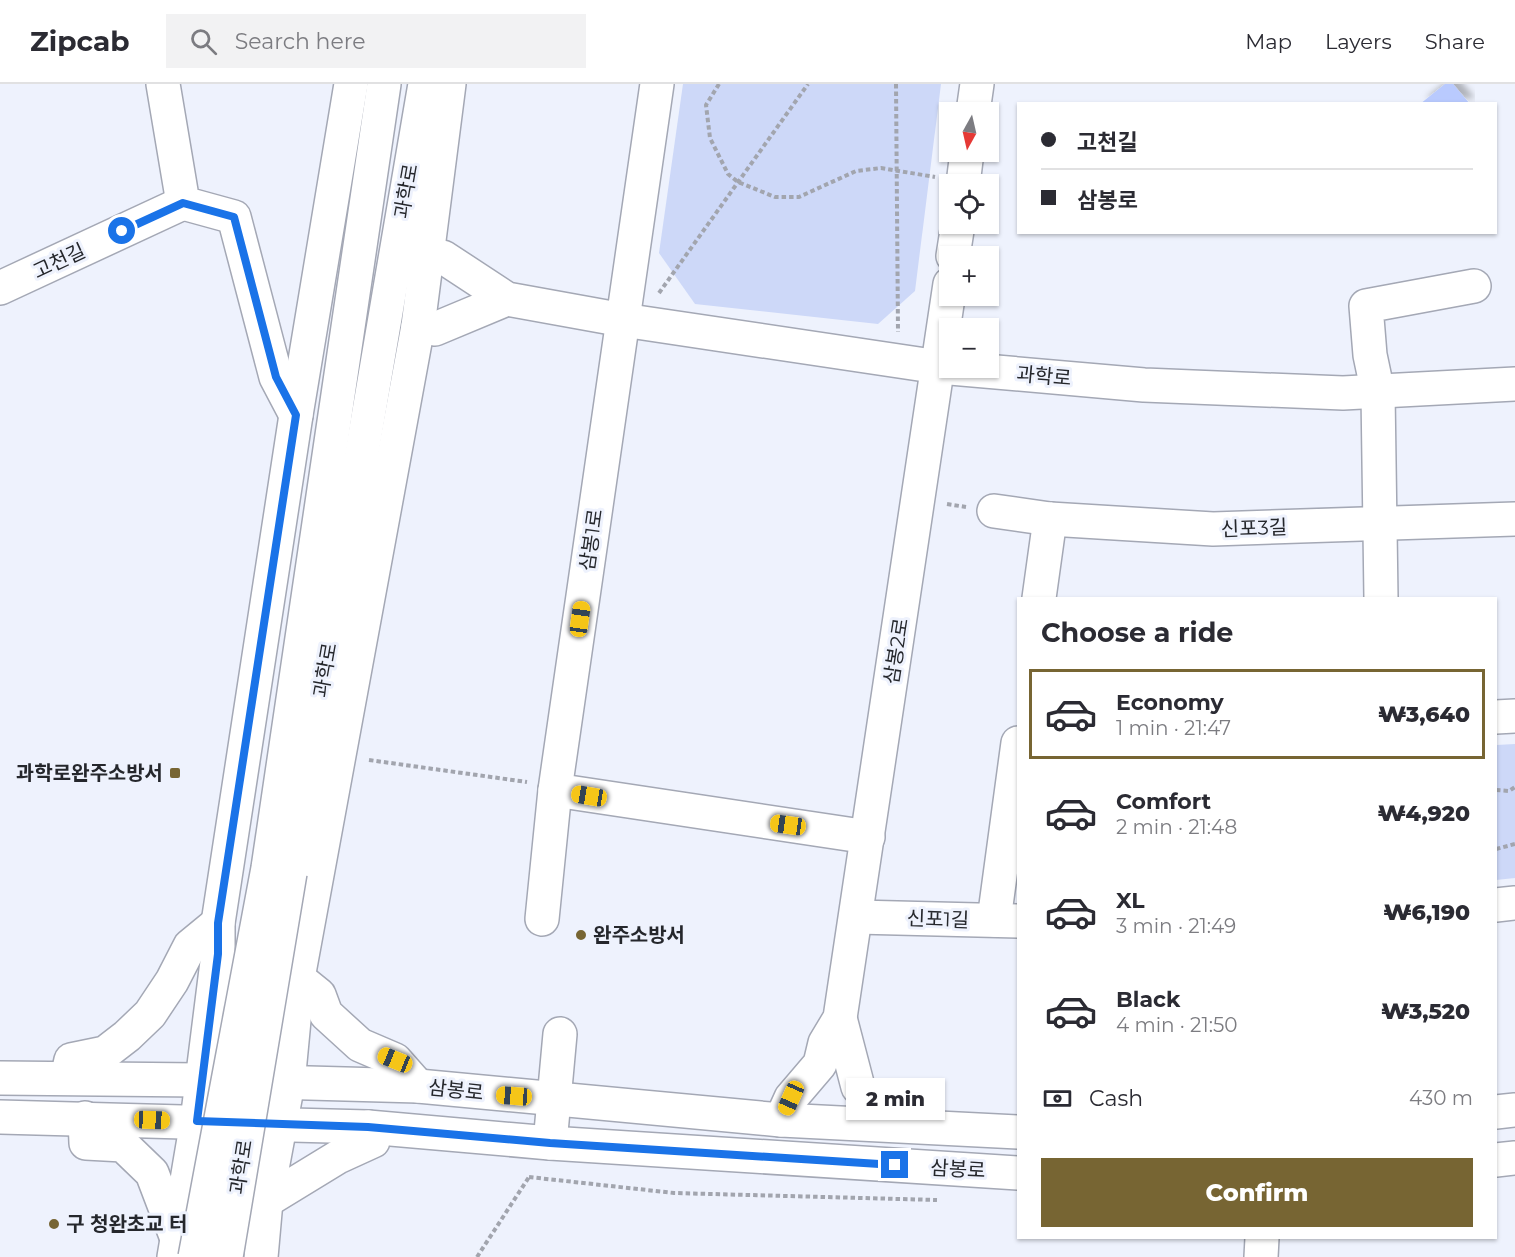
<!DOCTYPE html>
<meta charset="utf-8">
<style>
body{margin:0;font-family:Montserrat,"Noto Sans KR",sans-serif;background:#f2f2f3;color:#2b2b33;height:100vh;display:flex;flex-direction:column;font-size:22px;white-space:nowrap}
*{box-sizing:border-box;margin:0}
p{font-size:20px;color:#7c7c81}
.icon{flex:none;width:33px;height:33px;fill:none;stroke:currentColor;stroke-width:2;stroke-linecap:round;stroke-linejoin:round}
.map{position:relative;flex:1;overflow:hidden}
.panel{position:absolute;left:1017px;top:513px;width:480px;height:642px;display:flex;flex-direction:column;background:#fff;border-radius:0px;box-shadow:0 2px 4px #0004}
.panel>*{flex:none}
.guide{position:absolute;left:1017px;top:18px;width:480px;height:132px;border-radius:0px;box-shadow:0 2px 4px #0004;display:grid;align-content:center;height:132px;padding:0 24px;background:#fff}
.needle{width:39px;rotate:188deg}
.fabs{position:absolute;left:939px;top:18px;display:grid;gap:12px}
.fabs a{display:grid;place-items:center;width:60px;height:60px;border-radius:0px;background:#fff;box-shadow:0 2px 4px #0004;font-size:30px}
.end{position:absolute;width:27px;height:27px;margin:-14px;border:8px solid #1a73e8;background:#fff;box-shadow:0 0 0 3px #fff}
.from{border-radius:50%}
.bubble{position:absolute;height:42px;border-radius:0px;background:#fff;box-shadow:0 2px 4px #0004;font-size:20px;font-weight:800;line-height:42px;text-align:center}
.car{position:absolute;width:18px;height:36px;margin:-18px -9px;border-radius:8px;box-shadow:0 0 4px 2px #0007;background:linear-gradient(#f5c518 24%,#345 0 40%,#f5c518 0 76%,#345 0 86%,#f5c518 0)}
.guide b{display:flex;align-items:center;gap:21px;height:57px;font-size:22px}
.guide b+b{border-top:2px solid #e1e1e2}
.guide i{width:15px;height:15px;background:#2b2b33}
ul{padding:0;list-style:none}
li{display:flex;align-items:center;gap:18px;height:90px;margin:0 12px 9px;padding:0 12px;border:3px solid transparent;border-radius:0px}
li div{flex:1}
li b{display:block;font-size:22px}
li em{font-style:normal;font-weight:800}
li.current{border-color:#776533}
li>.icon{width:54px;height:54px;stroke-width:1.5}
h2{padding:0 24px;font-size:27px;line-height:72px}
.pay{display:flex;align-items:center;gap:15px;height:66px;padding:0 24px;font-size:22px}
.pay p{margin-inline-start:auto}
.button{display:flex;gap:12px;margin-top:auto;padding:12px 24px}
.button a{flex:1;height:69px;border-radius:0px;background:#776533;color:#fff;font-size:24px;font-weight:800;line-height:69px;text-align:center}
header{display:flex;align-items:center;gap:36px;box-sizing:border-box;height:84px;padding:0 30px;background:#fff;border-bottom:2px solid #e1e1e2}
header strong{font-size:28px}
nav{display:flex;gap:33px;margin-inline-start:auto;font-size:21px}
.search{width:420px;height:54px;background:#f2f2f3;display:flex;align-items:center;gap:15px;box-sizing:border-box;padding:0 21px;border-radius:0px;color:#7c7c81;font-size:22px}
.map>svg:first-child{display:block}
.green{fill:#cdd8f8}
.building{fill:#b9cafe;filter:url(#shadow)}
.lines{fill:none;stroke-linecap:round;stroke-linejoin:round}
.minor-casing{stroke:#a4a8b5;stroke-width:36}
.major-casing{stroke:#a4a8b5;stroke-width:36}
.path{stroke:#a2a5ae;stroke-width:4;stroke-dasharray:4.5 3;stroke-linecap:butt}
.minor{stroke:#fff;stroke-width:33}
.major{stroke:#fff;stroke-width:33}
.minor-bridge-casing{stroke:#a4a8b5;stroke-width:36;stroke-linecap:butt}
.minor-bridge{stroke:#fff;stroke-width:33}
.route{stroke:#1a73e8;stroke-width:8}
.poi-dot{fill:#776533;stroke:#eef2fd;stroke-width:2}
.labels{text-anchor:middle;stroke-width:6;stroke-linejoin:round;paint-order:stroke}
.street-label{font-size:20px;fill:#25272c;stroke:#eef2fd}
.poi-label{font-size:20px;font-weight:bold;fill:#25272c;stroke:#eef2fd;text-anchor:start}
</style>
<header>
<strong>Zipcab</strong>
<div class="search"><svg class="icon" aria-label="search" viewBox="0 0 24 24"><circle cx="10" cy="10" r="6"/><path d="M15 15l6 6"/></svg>Search here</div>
<nav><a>Map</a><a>Layers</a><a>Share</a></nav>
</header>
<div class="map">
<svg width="1515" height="1173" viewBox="0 0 1515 1173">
<defs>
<filter id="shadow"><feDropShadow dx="5.5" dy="-5.5" stdDeviation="3" flood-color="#0004"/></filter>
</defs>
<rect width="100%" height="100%" fill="#eef2fd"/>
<g class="green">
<polygon points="683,0 941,0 915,207 878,240 695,220 659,169"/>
<polygon points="1515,660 1515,794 1496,796 1496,661"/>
</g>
<polygon class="building" points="1445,0 1453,0 1470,20 1420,20"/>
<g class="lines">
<defs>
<g id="minor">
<polyline points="163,0 183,119 234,133 276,293 296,331"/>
<polyline points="657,0 555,706 868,753"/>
<polyline points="973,28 977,0"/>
<polyline points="963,100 967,68"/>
<polyline points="427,171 443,173 507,215 623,236 939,283 1144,301 1343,309 1515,300"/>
<polyline points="953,172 958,140"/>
<polyline points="0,204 183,119"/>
<polyline points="418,242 435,245 507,215"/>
<polyline points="994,427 1050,435 1213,445 1515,435"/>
<polyline points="1039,514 1050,435"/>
<polyline points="1381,514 1378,309 1370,271 1366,222 1474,202"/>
<polyline points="1496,633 1515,632"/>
<polyline points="268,784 384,0"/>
<polyline points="290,789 425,0"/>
<polyline points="1496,821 1515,819"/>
<polyline points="857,833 1018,837"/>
<polyline points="542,835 555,706"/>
<polyline points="994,836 1018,659"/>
<polyline points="291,906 298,894 319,911 326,930 360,961 395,976 418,1002"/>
<polyline points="840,934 858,1003 880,1026 879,1039"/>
<polyline points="85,1034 86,1059 123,1061 152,1089 176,1152"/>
<polyline points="781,1036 791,1014 820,980 825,959 840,934 950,200"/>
<polyline points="550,1059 560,950"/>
<polyline points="174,1173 197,1037 218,870 218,839 296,331 351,0"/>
<polyline points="261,1173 266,1117 288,999 298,894 418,242 449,0"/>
<polyline points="1261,1173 1262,1154"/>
</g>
<g id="major">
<polyline points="0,994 200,996 418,1002 781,1036 1018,1048"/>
<polyline points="67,994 71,976 105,969 127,952 150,930 172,897 190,862 218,839"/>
<polyline points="1496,1028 1515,1026"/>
<polyline points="0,1033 368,1043 550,1059 1018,1089"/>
<polyline points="1496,1076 1515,1074"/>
<polyline points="266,1117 338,1073 373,1057 368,1043"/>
</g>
</defs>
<use href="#minor" class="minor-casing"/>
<use href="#major" class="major-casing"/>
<g class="path">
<polyline points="719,0 706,21 710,54 728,90 738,98 775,113 799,113 856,87 881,84 935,93"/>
<polyline points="896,0 898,248"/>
<polyline points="659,209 808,0"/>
<polyline points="947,420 966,423"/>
<polyline points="369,676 527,698"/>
<polyline points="1496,706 1509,707 1515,703"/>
<polyline points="1496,765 1515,760"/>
<polyline points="529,1093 674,1109 937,1116"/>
<polyline points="477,1173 529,1093"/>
</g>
<use href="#minor" class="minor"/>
<use href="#major" class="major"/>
<defs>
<g id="minor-bridge">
<polyline points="195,1173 268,784"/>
<polyline points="226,1173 290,789"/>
</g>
</defs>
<use href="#minor-bridge" class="minor-bridge-casing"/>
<use href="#minor-bridge" class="minor-bridge"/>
</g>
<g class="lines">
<polyline class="route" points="122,147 183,119 234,133 276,293 296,331 218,839 218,870 197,1037 368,1043 550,1059 895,1081"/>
</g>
<g class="poi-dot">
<rect x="169" y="683" width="12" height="12" rx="3"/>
<circle cx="581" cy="851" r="6"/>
<circle cx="54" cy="1140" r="6"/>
</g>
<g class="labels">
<g class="street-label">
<text transform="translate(406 107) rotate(-80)" y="7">과학로</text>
<text transform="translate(59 177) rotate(-25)" y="7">고천길</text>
<text transform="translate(1044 292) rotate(5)" y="7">과학로</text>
<text transform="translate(1254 444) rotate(-2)" y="7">신포3길</text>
<text transform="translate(591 456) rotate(-82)" y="7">삼봉1로</text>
<text transform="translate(896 567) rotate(-81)" y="7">삼봉2로</text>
<text transform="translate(325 586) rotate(-80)" y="7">과학로</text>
<text transform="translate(938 835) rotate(2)" y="7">신포1길</text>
<text transform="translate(456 1006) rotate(6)" y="7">삼봉로</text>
<text transform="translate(241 1083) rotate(-81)" y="7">과학로</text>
<text transform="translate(958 1085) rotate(3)" y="7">삼봉로</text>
</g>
<g class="poi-label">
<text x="163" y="696" text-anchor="end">과학로완주소방서</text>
<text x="593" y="858">완주소방서</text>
<text x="66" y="1147">구 청완초교 터</text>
</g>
</g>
</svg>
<div class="fabs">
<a><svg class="needle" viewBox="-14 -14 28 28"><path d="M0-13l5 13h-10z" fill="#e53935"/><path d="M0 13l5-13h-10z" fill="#7c7c81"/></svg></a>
<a><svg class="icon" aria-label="locate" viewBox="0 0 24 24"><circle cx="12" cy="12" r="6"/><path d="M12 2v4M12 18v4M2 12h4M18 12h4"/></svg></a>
<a>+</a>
<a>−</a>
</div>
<i class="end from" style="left:122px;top:147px"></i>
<i class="end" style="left:895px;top:1081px"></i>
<div class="bubble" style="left:846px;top:994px;width:99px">2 min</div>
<i class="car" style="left:580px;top:535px;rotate:8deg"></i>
<i class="car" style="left:589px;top:712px;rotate:279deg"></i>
<i class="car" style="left:788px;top:741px;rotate:278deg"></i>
<i class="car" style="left:395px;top:976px;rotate:292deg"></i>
<i class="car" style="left:514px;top:1012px;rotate:274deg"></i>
<i class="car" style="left:791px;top:1014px;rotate:204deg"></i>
<i class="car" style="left:152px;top:1036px;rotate:92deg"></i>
<div class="guide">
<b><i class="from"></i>고천길</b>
<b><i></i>삼봉로</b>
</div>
<section class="panel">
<h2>Choose a ride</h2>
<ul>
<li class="current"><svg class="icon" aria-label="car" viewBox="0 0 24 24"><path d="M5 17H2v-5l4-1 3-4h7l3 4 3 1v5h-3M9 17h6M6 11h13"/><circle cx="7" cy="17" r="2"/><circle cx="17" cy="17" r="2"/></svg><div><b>Economy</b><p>1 min · 21:47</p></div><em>₩3,640</em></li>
<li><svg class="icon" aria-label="car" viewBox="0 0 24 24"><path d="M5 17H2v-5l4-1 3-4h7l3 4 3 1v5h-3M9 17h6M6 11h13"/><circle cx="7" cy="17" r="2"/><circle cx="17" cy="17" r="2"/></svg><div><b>Comfort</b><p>2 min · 21:48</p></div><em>₩4,920</em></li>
<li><svg class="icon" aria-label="car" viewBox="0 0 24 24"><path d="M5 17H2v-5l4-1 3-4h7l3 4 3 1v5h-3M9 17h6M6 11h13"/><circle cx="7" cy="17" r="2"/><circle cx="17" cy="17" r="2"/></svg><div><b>XL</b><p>3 min · 21:49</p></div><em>₩6,190</em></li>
<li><svg class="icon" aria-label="car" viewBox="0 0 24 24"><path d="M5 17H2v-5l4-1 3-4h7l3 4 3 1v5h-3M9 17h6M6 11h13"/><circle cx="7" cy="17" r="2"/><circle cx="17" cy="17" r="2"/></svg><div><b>Black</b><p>4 min · 21:50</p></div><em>₩3,520</em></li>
</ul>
<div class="pay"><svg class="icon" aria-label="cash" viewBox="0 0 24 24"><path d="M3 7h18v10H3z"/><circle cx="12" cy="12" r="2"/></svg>Cash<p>430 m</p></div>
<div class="button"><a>Confirm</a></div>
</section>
</div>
